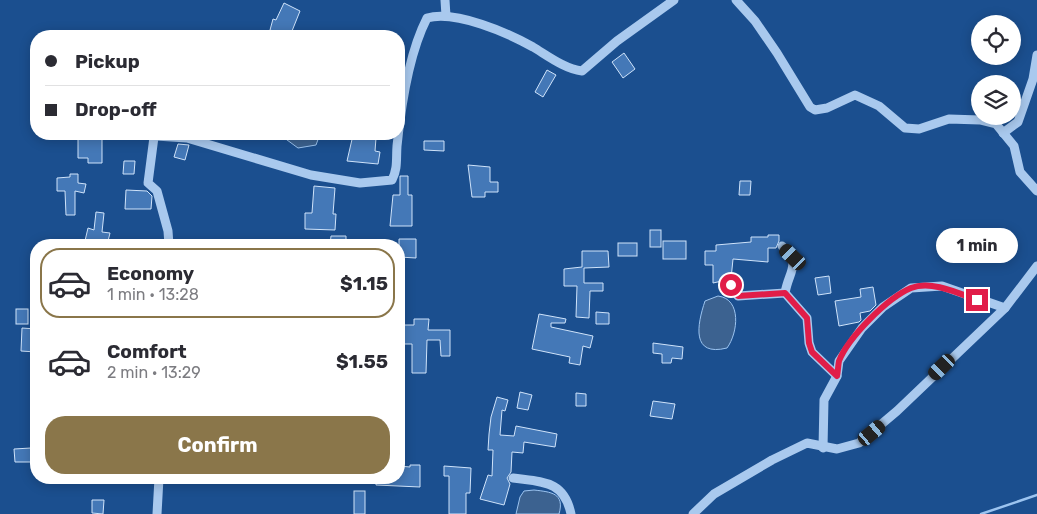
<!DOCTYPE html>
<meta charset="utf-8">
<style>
body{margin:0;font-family:Rubik,sans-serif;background:#f2f2f3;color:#2b2b33;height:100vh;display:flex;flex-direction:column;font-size:19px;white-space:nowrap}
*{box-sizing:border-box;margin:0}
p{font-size:16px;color:#7c7c81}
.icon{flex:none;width:28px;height:28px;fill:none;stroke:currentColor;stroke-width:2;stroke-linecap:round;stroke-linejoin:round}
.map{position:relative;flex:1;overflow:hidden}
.sheet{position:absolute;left:30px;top:239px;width:375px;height:245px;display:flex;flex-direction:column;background:#fff;border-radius:20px;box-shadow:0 2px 12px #0003}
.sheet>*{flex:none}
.hud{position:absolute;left:30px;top:30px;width:375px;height:110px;border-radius:20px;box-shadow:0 2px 12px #0003;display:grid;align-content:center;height:110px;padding:0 15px;background:#fff}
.tools{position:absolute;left:971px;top:15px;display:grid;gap:10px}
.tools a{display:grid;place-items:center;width:50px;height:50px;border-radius:50%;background:#fff;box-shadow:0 2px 12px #0003;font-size:25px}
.end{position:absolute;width:22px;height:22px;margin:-11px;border:6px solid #e11d48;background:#fff;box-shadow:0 0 0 2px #fff}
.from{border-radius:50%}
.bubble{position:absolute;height:35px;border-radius:18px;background:#fff;box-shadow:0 2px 12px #0003;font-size:16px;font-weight:700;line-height:35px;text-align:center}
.car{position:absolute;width:15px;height:30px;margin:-15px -8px;border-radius:6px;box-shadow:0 0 4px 1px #0007;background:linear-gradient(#222 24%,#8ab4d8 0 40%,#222 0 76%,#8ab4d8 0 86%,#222 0)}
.hud b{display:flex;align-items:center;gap:18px;height:48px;font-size:19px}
.hud b+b{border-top:1px solid #e1e1e2}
.hud i{width:12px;height:12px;background:#2b2b33}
ul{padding:9px 0 0;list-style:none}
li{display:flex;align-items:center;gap:15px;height:70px;margin:0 10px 8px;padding:0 5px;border:2px solid transparent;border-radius:20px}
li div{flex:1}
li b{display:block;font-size:19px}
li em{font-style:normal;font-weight:700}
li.current{border-color:#8a764a}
li>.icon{width:45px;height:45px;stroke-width:1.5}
.cta{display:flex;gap:10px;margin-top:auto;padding:10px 15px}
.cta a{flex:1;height:58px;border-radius:20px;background:#8a764a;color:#fff;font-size:20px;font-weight:700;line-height:58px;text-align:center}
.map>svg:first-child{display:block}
.water{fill:#3c6290;stroke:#9cc4f0}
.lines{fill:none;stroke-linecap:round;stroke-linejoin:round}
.stream{stroke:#9cc4f0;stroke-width:2.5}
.building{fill:#4478b7;stroke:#cfe3fa}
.minor{stroke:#a9c9ee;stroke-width:9}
.route{stroke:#e11d48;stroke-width:6}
</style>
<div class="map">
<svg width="1037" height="514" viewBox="0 0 1037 514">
<rect width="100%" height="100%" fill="#1b4f8f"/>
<g class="water">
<polygon points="283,134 320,134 316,145 298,148 283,137"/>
<path d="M718,296C742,299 738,333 727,348C691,357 697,325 705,301Z"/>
<path d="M534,490C551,492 565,493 559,514H516L520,497L524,491Z"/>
</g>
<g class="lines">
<polyline class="stream" points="981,514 1037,495"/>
</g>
<g class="building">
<polygon points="284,3 300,11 290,36 270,30 273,19 276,20"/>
<polygon points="624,53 635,69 623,78 612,62"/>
<polygon points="547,70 556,75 543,97 535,92"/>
<polygon points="78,134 102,134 102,163 88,163 88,158 78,158"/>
<polygon points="353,135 376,138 375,151 380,152 378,164 347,161"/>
<polygon points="424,141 444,141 444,151 424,150"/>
<polygon points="178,144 189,145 185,160 174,157"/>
<polygon points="124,161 135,161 134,174 123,174"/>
<polygon points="468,165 490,167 490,182 498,182 498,192 485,192 485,197 472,197"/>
<polygon points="70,174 78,174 78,183 86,184 84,193 75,191 75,215 66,215 65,191 57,191 57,178 70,177"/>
<polygon points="400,176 408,176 408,195 412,195 412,226 390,226 393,195 400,195"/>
<polygon points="740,181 751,181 750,195 739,195"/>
<polygon points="314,186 335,188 333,214 336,214 335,230 305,229 305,213 312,213"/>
<polygon points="126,190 147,191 152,196 151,209 125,209"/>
<polygon points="96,212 104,213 102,232 110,233 107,245 84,245 88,228 94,230"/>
<rect x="650" y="230" width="11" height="17"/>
<polygon points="768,235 779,235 779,241 776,248 768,248 768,262 733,259 731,279 713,283 713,265 705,265 705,251 716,251 716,245 751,242 751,237 768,237"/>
<polygon points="331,236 346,236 346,245 330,245"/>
<polygon points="399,239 416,239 416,258 399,257"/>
<rect x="663" y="241" width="23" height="18"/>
<rect x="618" y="243" width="19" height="13"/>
<polygon points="582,251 608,251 609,267 584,268 584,283 603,283 603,291 590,291 589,318 576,317 577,286 564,286 564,269 582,267"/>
<polygon points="829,276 831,293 818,295 815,278"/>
<polygon points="873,287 876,305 870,311 860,313 861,320 859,322 839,326 835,301 861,297 860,289"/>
<rect x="16" y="309" width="12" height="15"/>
<polygon points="596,312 609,313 609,324 596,324"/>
<polygon points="539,314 566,319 565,323 551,323 551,327 593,336 590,348 583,346 580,365 569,363 570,357 532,349"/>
<polygon points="414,319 429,319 428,330 450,330 450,356 441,356 440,340 427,340 426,373 412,373 412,344 404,344 404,325 414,325"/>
<polygon points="22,328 36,329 36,352 21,351"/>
<polygon points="653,343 683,347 682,359 672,358 671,363 662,363 662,354 653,353"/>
<polygon points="520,392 532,395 528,410 517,408"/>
<polygon points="576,393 586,394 586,406 576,406"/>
<polygon points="497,397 508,400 505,411 502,410 500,435 514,436 516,426 557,434 555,447 524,442 523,453 512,452 511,472 507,478 510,484 504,505 480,499 488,475 492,476 493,450 488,450 489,434 491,417"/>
<polygon points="653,401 675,404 672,419 650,416"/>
<polygon points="31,448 31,462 15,462 14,449"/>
<polygon points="410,465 420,465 420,487 376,485 376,478 399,478 399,466 410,467"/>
<polygon points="444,466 471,468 470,493 466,493 466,514 449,514 449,476 444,476"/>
<rect x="354" y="491" width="11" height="23"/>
<polygon points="92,500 104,500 103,514 92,513"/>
</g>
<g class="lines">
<g class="minor">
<polyline points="445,0 446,16"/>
<polyline points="736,0 755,21 777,53 810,107 815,110 827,108 855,95 879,106 905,128 919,129 949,119 980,120 996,124 1014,146 1020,172 1037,191"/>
<polyline points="1003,133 1018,122 1033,79 1037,55"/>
<path d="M125,134L187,138L311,175L360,183L392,180C398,168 396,159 397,146C401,106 409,53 427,18C456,10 508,33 533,47C548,56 565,69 582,71L617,41L674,0"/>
<polyline points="154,137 148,183 157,191 168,231 169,245"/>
<path d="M782,246C802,265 789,270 785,293L807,318L809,343L812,352L837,376"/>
<polyline points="731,285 738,296 785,293"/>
<polyline points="823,448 824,400 837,376 839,361 862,328 883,307 911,288 942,286 1005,308"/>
<path d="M513,478C542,482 564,480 571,514"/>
<polyline points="157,514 159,478"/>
<polyline points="693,514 714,494 772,460 807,443 837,449 859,443 897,411 1005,308 1037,266"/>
</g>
</g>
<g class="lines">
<path class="route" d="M731,285L738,296L785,293L807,318L809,343L812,352L837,376C838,372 838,366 839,361C848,338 887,298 911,288C931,280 958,293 977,300"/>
</g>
</svg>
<div class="tools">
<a><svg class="icon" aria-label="locate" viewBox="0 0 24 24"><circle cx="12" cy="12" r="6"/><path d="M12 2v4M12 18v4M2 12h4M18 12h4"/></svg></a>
<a><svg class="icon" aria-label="layers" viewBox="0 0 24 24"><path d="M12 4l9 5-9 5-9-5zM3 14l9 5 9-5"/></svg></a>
</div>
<i class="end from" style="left:731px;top:285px"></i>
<i class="end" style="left:977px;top:300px"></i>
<div class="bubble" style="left:936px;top:228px;width:82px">1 min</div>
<i class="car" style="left:793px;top:257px;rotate:314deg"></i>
<i class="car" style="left:942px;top:367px;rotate:226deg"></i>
<i class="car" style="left:872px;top:433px;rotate:50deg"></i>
<div class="hud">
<b><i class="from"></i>Pickup</b>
<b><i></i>Drop-off</b>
</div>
<section class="sheet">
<ul>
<li class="current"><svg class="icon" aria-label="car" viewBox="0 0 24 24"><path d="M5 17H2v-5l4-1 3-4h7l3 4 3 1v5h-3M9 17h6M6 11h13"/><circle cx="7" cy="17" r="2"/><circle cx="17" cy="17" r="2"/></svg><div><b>Economy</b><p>1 min · 13:28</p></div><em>$1.15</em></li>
<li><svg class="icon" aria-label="car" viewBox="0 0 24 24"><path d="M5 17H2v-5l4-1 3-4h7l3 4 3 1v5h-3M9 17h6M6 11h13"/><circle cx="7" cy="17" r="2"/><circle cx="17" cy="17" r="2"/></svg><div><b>Comfort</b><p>2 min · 13:29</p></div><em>$1.55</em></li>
</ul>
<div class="cta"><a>Confirm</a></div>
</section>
</div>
